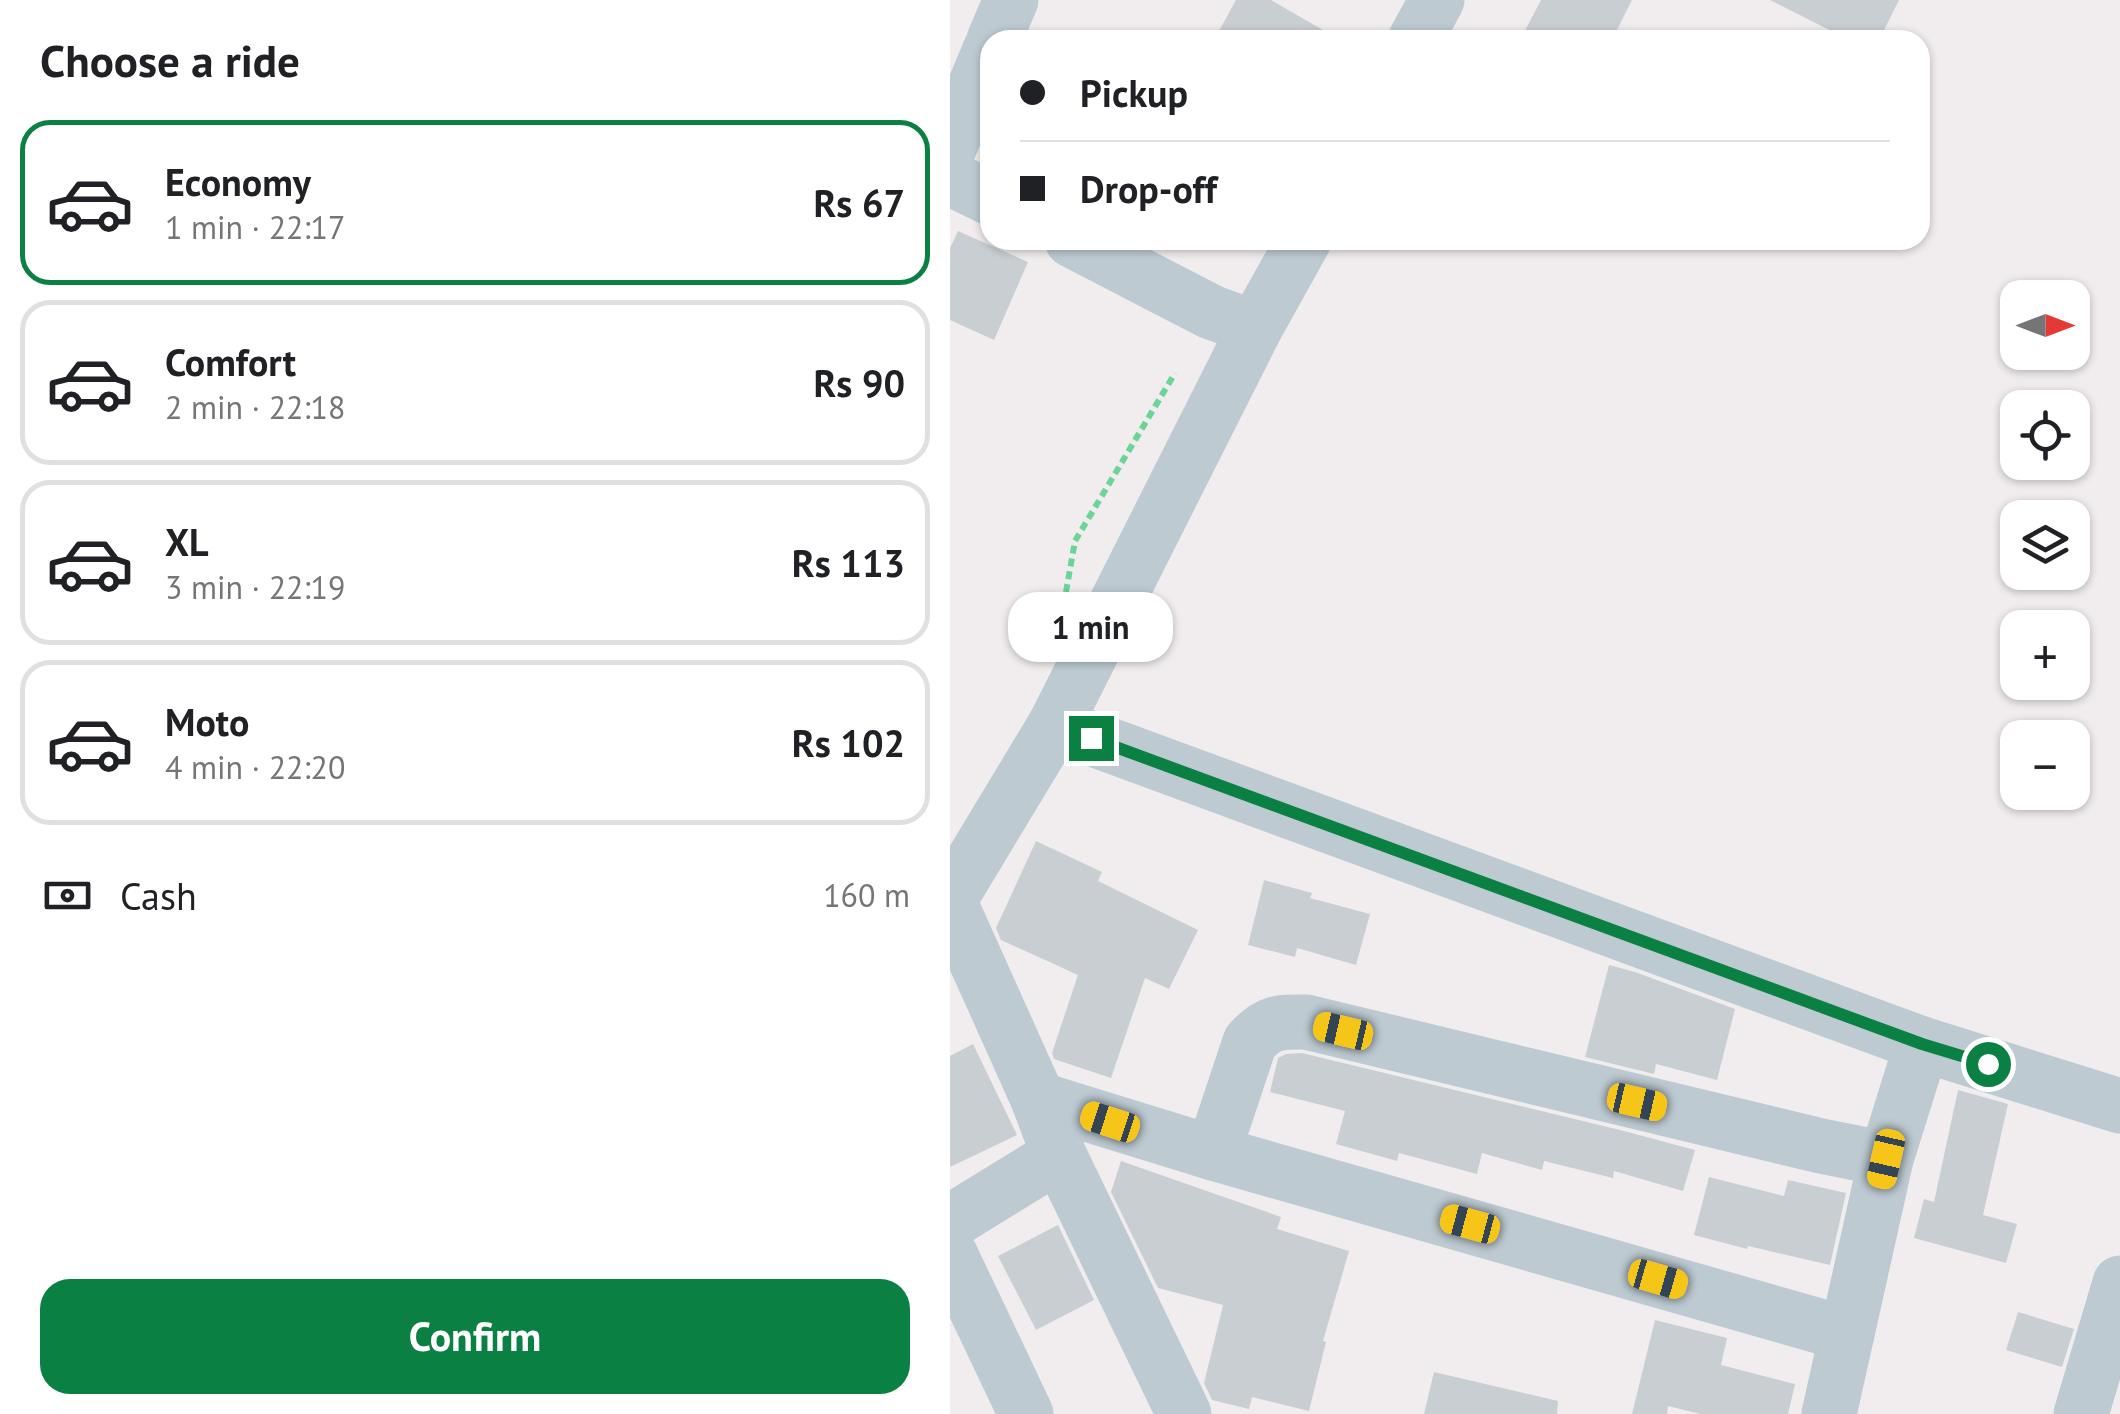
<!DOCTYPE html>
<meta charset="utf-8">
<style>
body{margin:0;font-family:"PT Sans",sans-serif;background:#f2f2f2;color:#202124;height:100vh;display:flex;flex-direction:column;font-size:38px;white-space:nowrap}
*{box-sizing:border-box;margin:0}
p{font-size:32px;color:#757577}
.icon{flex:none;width:55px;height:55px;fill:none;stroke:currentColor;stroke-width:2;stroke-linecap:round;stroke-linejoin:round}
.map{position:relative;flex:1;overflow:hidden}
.panel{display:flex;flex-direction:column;background:#fff;width:950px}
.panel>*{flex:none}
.banner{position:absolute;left:30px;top:30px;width:950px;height:220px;border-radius:30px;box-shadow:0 2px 8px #0004;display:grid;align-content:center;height:220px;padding:0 40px;background:#fff}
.needle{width:65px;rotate:90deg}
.tools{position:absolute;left:1050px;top:280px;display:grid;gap:20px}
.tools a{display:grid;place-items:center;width:90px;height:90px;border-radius:20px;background:#fff;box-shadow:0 2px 8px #0004;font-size:50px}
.end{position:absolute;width:45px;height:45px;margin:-22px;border:12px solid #0b8043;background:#fff;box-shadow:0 0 0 5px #fff}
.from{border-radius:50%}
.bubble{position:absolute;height:70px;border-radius:30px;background:#fff;box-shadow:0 2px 8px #0004;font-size:32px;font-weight:800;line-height:70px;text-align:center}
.car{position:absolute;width:30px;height:60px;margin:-30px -15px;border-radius:12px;box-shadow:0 0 8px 2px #0007;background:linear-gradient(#f5c518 24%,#345 0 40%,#f5c518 0 76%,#345 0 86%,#f5c518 0)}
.banner b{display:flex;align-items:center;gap:35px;height:95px;font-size:38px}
.banner b+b{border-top:2px solid #e0e0e0}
.banner i{width:25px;height:25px;background:#202124}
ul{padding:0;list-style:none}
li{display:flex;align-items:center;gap:30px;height:165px;margin:0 20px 15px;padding:0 20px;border:5px solid #e0e0e0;border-radius:30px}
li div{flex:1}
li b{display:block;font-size:38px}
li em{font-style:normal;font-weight:800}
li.selected{border-color:#0b8043}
li>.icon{width:90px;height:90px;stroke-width:1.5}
h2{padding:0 40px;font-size:45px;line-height:120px}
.pay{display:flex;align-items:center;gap:25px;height:110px;padding:0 40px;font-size:38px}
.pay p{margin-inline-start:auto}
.action{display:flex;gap:20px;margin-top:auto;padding:20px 40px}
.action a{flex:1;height:115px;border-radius:30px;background:#0b8043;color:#fff;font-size:40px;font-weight:800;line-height:115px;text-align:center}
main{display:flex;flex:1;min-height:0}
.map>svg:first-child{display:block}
.building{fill:#c9ced3}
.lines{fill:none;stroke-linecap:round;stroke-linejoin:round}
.path{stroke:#6bd597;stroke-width:6;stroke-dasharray:8 5;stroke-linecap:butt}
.minor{stroke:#bdcad2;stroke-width:55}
.route{stroke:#0b8043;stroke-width:12}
</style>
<main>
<section class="panel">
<h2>Choose a ride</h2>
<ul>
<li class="selected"><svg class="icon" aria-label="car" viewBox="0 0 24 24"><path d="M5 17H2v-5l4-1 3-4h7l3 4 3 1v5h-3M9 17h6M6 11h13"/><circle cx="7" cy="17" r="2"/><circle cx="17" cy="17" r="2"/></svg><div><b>Economy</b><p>1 min · 22:17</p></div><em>Rs 67</em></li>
<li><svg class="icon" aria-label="car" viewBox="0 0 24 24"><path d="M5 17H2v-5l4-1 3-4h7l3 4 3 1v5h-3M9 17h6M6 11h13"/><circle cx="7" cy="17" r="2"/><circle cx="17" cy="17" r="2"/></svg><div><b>Comfort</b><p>2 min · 22:18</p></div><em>Rs 90</em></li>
<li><svg class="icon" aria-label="car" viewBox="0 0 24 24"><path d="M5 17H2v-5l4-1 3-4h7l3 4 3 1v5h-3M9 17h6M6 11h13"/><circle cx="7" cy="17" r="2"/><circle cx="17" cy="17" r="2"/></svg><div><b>XL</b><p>3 min · 22:19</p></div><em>Rs 113</em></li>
<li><svg class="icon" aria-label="car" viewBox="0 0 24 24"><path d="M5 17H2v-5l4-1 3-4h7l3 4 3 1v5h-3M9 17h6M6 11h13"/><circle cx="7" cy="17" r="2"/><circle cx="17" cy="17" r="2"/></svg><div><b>Moto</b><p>4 min · 22:20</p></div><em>Rs 102</em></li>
</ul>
<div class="pay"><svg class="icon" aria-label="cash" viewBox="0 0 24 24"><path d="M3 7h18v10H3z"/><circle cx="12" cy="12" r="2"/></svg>Cash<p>160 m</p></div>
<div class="action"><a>Confirm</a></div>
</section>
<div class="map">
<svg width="1170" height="1414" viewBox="0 0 1170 1414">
<rect width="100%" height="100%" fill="#f1edee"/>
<g class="building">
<polygon points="286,0 321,0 390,40 264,40"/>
<polygon points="591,0 682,0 662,40 570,40"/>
<polygon points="820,0 949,0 929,40 899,40"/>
<polygon points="8,231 78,262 44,340 0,320 0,248"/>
<polygon points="86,841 152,872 148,881 248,930 219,989 195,978 161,1078 104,1059 102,1053 128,975 51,940 46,928"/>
<polygon points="314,880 362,893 360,898 420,914 406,965 347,948 345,957 298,945"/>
<polygon points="659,965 685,972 785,1009 767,1080 706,1064 704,1074 635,1057"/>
<polygon points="23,1044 67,1135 0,1167 0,1056"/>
<polygon points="352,1053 674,1131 745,1150 733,1191 664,1171 663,1178 594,1161 592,1170 532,1153 527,1174 449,1153 447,1161 386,1144 395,1111 320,1092 328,1058 336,1054"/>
<polygon points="1008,1090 1058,1104 1033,1215 1067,1224 1056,1263 964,1238 974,1199 984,1202"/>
<polygon points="171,1161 331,1217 327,1229 399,1251 373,1341 376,1342 359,1411 302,1397 299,1409 262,1400 254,1383 273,1305 208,1288 161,1192"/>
<polygon points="759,1177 834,1196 838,1180 896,1193 880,1265 798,1246 797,1249 744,1235"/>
<polygon points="108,1225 144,1300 86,1330 48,1256"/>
<polygon points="1068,1312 1124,1329 1112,1367 1056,1350"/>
<polygon points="705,1320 777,1338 771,1365 845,1384 838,1414 751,1414 718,1406 717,1414 682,1414"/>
<polygon points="484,1372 608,1401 607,1414 474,1414"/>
</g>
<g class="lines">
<polyline class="path" points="116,592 125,541 225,373"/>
<g class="minor">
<polyline points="44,40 61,0"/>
<polyline points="465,40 487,0"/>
<polyline points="0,146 40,50"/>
<polyline points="0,178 40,198"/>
<polyline points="122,240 261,312 305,328"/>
<polyline points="354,240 305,328 105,725 972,1044 1170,1106"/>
<polyline points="0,899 105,725"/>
<polyline points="0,903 88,1099 109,1155 234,1414"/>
<polyline points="88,1099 263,1153 897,1334"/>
<path d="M263,1153L300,1042C319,1021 329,1022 356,1022L871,1146L936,1159"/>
<polyline points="0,1222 109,1155"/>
<polyline points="0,1254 76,1414"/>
<polyline points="879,1414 936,1159 972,1044"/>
<polyline points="1131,1414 1170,1283"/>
</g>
</g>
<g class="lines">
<polyline class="route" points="141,738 972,1044 1038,1064"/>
</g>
</svg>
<div class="tools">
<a><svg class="needle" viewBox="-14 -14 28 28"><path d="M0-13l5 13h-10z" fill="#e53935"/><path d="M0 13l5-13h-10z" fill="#757577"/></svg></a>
<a><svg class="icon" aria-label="locate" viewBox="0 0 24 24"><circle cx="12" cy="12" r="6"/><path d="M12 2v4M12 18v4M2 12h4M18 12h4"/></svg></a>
<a><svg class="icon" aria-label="layers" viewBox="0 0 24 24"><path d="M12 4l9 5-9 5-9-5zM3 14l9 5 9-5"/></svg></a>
<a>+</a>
<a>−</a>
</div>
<i class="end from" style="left:1038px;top:1064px"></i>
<i class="end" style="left:141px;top:738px"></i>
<div class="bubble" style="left:58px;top:592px;width:165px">1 min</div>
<i class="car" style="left:393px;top:1031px;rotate:283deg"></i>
<i class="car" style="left:687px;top:1102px;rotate:103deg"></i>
<i class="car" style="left:160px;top:1122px;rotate:288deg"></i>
<i class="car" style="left:936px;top:1159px;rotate:193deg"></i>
<i class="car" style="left:520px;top:1224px;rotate:285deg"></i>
<i class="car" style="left:708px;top:1279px;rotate:106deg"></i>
<div class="banner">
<b><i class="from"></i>Pickup</b>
<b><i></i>Drop-off</b>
</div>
</div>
</main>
